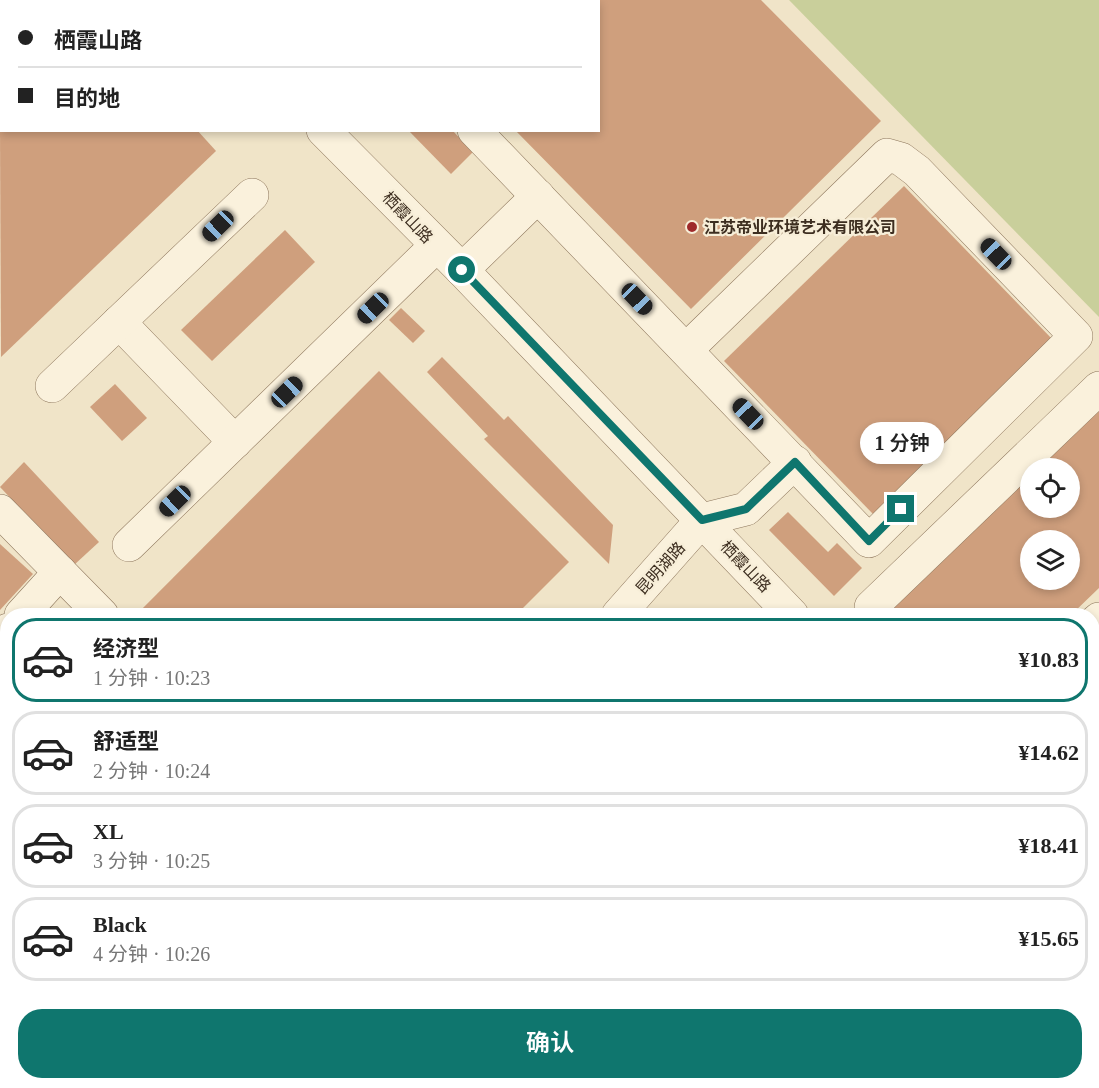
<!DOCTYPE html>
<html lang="zh">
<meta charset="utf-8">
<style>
body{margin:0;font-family:"Times New Roman","Noto Sans SC",serif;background:#f6f6f6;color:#222;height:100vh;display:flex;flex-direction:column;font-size:22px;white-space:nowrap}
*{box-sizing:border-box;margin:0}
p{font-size:20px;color:#767676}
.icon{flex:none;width:33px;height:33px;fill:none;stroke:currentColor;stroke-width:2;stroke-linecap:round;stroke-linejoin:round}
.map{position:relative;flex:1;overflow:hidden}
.sheet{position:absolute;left:0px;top:608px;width:1100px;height:482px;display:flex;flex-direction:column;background:#fff;border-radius:24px 24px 0 0;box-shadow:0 3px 9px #0003}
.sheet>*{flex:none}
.hud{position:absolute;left:0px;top:0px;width:600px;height:132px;box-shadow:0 3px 9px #0003;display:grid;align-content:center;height:132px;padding:0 18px;background:#fff}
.buttons{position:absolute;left:1020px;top:458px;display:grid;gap:12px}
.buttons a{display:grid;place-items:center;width:60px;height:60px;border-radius:50%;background:#fff;box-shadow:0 3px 9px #0003;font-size:30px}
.end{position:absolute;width:27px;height:27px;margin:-14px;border:8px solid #0f766e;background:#fff;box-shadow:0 0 0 3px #fff}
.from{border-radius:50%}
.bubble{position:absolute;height:42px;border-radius:21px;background:#fff;box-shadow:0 3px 9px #0003;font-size:20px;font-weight:600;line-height:42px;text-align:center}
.car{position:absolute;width:18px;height:36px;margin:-18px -9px;border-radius:8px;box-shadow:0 0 4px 2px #0007;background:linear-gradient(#222 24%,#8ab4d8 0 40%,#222 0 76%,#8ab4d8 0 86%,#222 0)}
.hud b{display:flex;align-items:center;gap:21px;height:57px;font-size:22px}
.hud b+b{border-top:2px solid #e0e0e0}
.hud i{width:15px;height:15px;background:#222}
ul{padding:10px 0 0;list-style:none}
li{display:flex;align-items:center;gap:18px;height:84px;margin:0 12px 9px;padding:0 6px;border:3px solid #e0e0e0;border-radius:24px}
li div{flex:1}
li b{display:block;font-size:22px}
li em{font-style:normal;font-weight:600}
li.active{border-color:#0f766e}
li>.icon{width:54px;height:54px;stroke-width:1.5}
.button{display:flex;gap:12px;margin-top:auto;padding:12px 18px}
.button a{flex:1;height:69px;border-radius:24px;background:#0f766e;color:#fff;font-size:24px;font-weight:600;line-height:69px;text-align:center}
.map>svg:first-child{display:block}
.green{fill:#c9cf9b}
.building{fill:#cf9f7d;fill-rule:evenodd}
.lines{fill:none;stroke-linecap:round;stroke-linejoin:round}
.minor-casing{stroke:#8d765c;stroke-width:34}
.minor{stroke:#faf1dc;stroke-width:33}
.route{stroke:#0f766e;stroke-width:8}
.poi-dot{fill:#9e2a2b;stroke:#f7eed8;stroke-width:2}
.labels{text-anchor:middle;stroke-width:4.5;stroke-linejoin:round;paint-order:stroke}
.street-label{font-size:16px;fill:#3d2e20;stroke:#f7eed8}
.poi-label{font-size:16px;font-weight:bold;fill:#3d2e20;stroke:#f7eed8;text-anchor:start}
</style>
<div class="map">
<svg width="1099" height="1088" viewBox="0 0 1099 1088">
<rect width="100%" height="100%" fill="#f0e4c8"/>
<g class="green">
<polygon points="789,0 1099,0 1099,317"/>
<polygon points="1092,1013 1099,1020 1099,1088 258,1088 264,1082 1092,1082"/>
</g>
<g class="building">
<polygon points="598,0 761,0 881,121 691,309 515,130 598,130"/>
<polygon points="0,130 197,130 216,151 1,357"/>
<polygon points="408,130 452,130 473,152 451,174"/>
<polygon points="904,186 1053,340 873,514 724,361"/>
<polygon points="285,230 315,262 212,361 181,330"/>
<polygon points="401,308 425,331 413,343 389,320"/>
<polygon points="442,357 504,420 508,416 613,525 609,564 484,439 488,436 427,372"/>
<polygon points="379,371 569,562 516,615 136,615"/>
<polygon points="115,384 147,418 122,441 90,407"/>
<path d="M1099,399V588L1071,615H895L886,605ZM1030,468H1070V507H1030ZM1030,540H1070V579H1030Z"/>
<polygon points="24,462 99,542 74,565 0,487"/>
<polygon points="788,512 828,552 837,543 862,568 834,596 769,530"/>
<polygon points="0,544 33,574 0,610"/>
<polygon points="8,660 8,921 0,929 0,669"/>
<polygon points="1099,661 1099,806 1092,799 1092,667"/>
</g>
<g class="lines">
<defs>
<g id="minor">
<polyline points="195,0 197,2"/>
<polyline points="350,0 351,2"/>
<polyline points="413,2 415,0"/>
<polyline points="323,130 462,270 792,615"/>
<polyline points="474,130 869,541 1076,336 917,171 901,159 887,155 686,350"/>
<polyline points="462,270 538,196"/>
<polyline points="119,322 235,442"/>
<polyline points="52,386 252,195"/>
<polyline points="0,511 102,615"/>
<polyline points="129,545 436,246"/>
<polyline points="21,615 60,572"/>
<polyline points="618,615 702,520 746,509 795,462"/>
<polyline points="879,615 871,607 1099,388"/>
<polyline points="1092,625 1099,619"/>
<polyline points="0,638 8,630"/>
<polyline points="1092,835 1099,842"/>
<polyline points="1092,930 1099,937"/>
<polyline points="0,960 8,951"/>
<polyline points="0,1084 4,1088"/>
<polyline points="100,1088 106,1082"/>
<polyline points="200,1088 205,1082"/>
</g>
</defs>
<use href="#minor" class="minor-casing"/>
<use href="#minor" class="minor"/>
</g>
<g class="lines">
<polyline class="route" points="462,270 702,520 746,509 795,462 869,541 901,509"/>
</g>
<circle class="poi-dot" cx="692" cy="227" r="6"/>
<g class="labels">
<g class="street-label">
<text transform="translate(408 217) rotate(46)" y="6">栖霞山路</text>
<text transform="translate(746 566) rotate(46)" y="6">栖霞山路</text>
<text transform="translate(660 568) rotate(-48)" y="6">昆明湖路</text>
</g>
<g class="poi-label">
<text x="704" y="233">江苏帝业环境艺术有限公司</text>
</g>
</g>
</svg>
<div class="buttons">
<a><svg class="icon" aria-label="locate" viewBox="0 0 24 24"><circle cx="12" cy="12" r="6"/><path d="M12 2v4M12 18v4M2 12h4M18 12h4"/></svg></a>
<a><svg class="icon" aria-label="layers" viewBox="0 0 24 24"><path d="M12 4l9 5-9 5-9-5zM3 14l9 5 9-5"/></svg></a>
</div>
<i class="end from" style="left:462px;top:270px"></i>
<i class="end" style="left:901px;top:509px"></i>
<div class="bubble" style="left:860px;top:422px;width:84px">1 分钟</div>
<i class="car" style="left:218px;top:226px;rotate:226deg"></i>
<i class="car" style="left:996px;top:254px;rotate:316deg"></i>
<i class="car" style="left:637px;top:299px;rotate:136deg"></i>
<i class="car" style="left:373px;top:308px;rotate:226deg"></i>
<i class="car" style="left:287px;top:392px;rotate:46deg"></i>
<i class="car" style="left:748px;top:414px;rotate:316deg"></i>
<i class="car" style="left:175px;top:501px;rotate:226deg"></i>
<div class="hud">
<b><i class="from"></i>栖霞山路</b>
<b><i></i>目的地</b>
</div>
<section class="sheet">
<ul>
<li class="active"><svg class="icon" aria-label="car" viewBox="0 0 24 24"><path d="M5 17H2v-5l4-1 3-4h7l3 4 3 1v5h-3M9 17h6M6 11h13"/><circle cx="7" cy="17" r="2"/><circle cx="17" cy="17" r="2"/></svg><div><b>经济型</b><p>1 分钟 · 10:23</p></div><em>¥10.83</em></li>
<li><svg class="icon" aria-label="car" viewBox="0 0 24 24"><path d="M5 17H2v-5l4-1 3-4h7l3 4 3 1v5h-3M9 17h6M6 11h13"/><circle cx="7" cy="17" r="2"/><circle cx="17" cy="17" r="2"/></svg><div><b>舒适型</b><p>2 分钟 · 10:24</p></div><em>¥14.62</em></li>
<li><svg class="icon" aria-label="car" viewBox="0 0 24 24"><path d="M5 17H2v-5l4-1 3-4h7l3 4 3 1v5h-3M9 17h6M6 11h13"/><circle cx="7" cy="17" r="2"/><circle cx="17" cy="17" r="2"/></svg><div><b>XL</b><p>3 分钟 · 10:25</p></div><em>¥18.41</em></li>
<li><svg class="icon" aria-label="car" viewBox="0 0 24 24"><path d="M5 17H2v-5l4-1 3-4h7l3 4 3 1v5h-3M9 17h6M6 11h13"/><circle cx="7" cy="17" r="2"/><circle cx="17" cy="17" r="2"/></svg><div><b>Black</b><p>4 分钟 · 10:26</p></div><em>¥15.65</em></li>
</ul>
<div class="button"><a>确认</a></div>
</section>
</div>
